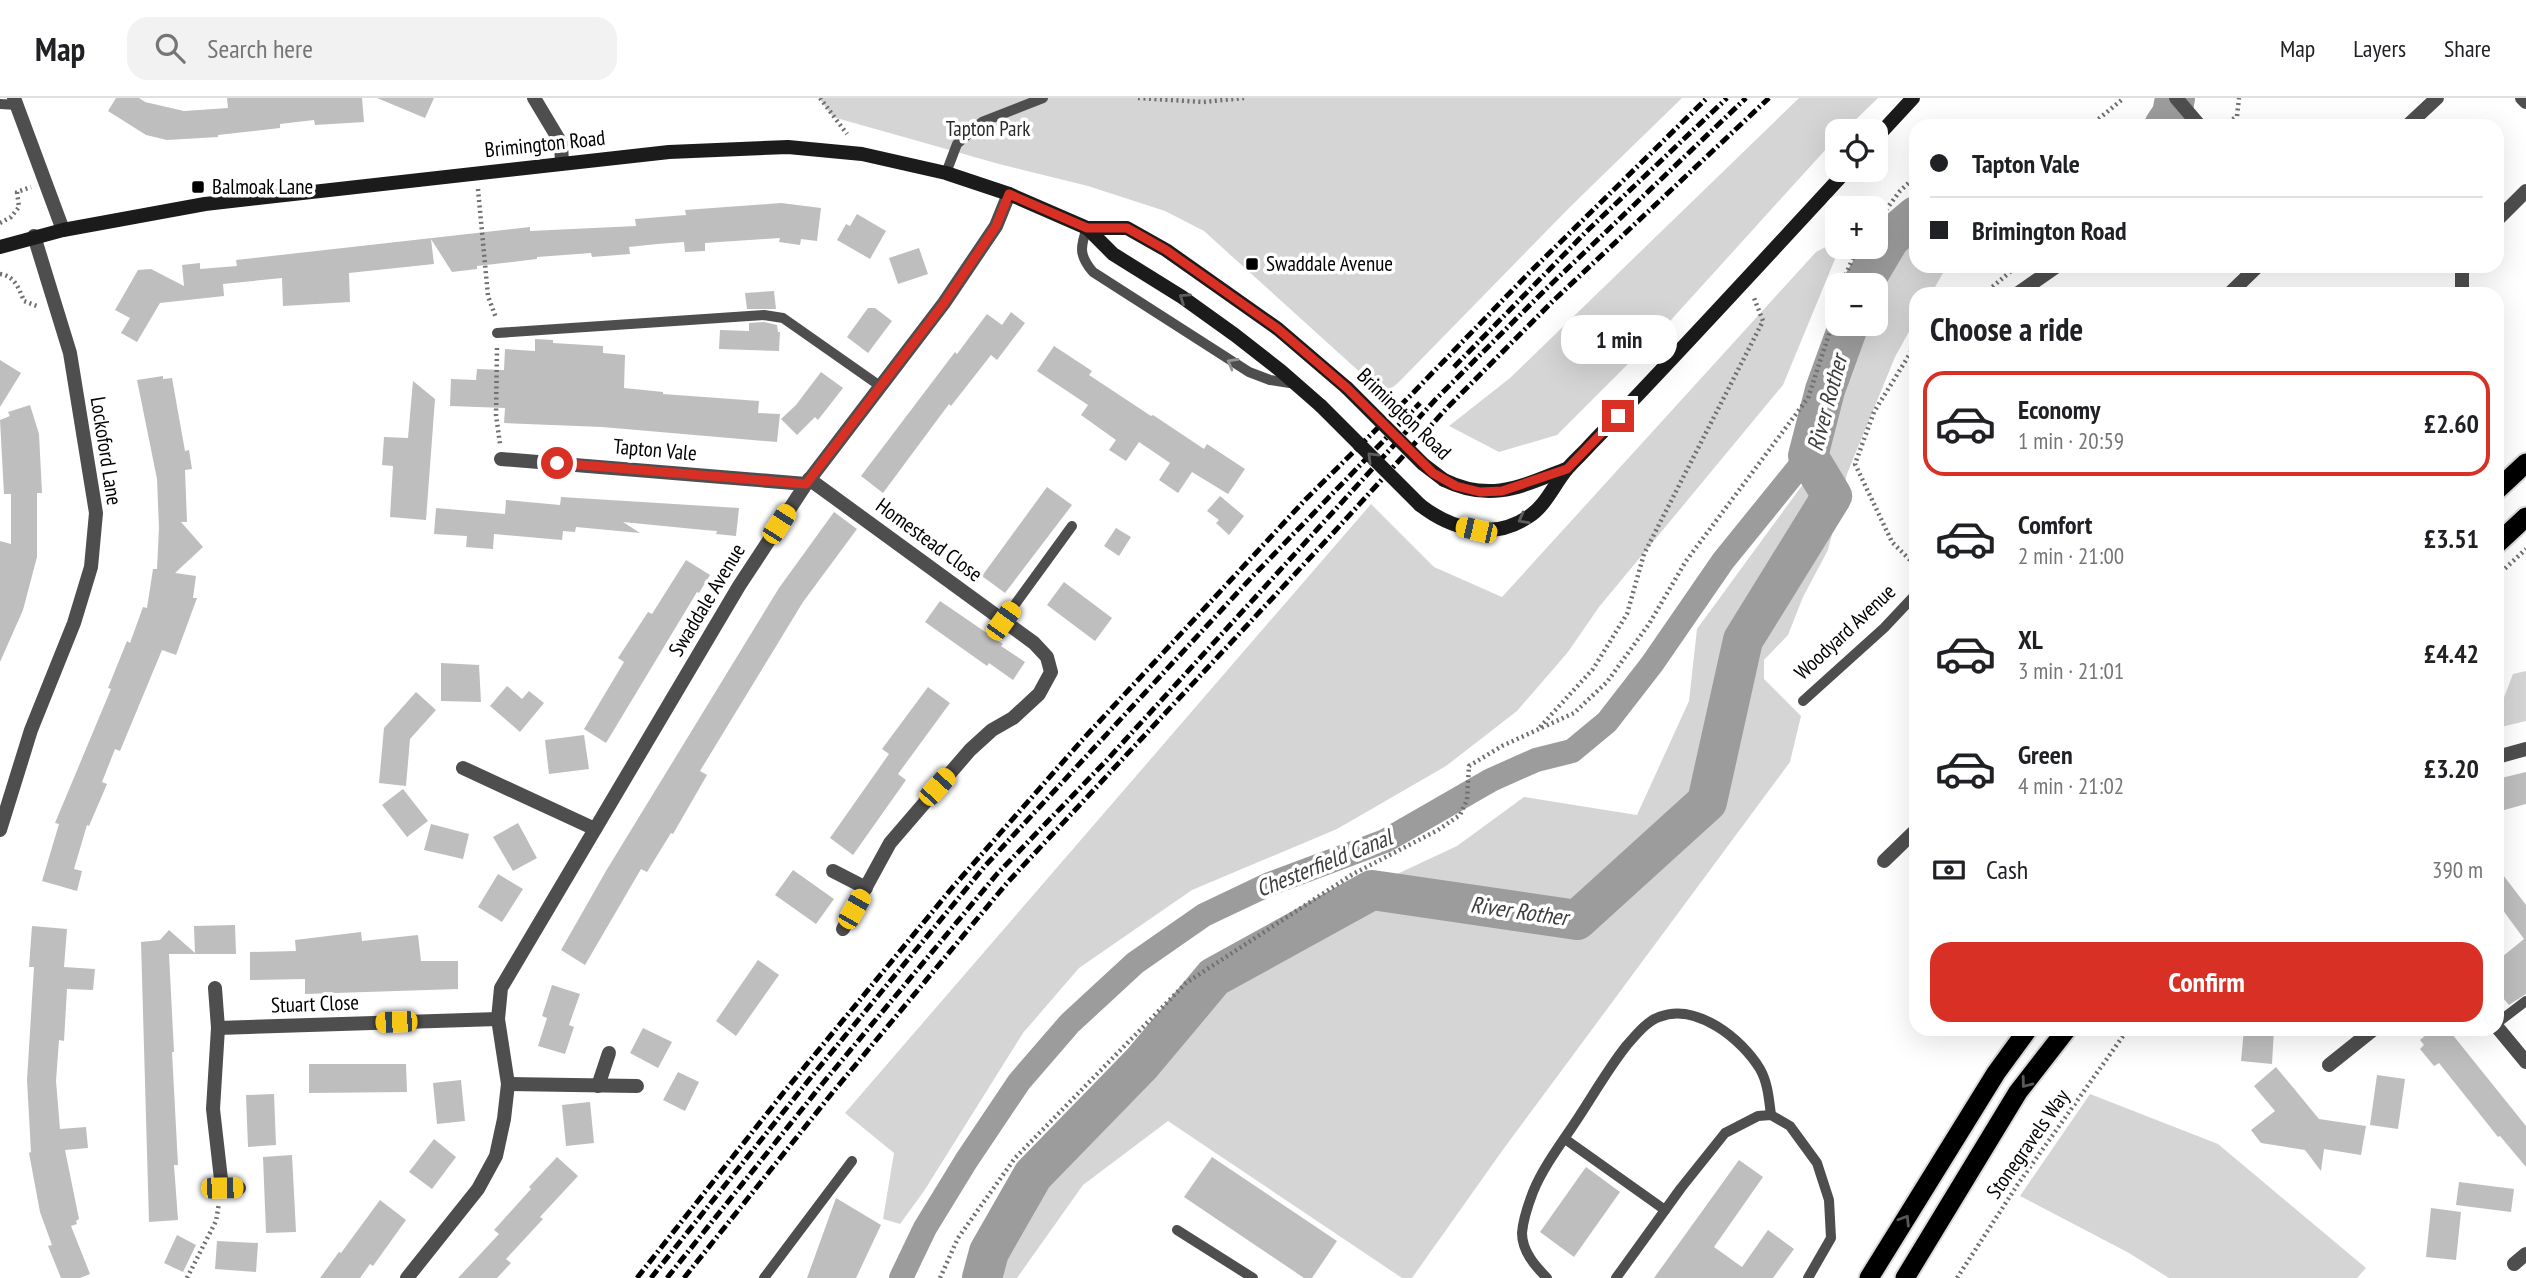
<!DOCTYPE html>
<meta charset="utf-8">
<style>
body{margin:0;font-family:"PT Sans Narrow",sans-serif;background:#f2f2f2;color:#202124;height:100vh;display:flex;flex-direction:column;font-size:26px;white-space:nowrap}
*{box-sizing:border-box;margin:0}
p{font-size:23px;color:#757577}
.icon{flex:none;width:38px;height:38px;fill:none;stroke:currentColor;stroke-width:2;stroke-linecap:round;stroke-linejoin:round}
.map{position:relative;flex:1;overflow:hidden}
.side{position:absolute;left:1909px;top:189px;width:595px;height:749px;display:flex;flex-direction:column;background:#fff;border-radius:21px;box-shadow:0 7px 28px #0002}
.side>*{flex:none}
.banner{position:absolute;left:1909px;top:21px;width:595px;height:154px;border-radius:21px;box-shadow:0 7px 28px #0002;display:grid;align-content:center;height:154px;padding:0 21px;background:#fff}
.fabs{position:absolute;left:1825px;top:21px;display:grid;gap:14px}
.fabs a{display:grid;place-items:center;width:63px;height:63px;border-radius:14px;background:#fff;box-shadow:0 7px 28px #0002;font-size:35px}
.end{position:absolute;width:32px;height:32px;margin:-16px;border:9px solid #d93025;background:#fff;box-shadow:0 0 0 4px #fff}
.from{border-radius:50%}
.bubble{position:absolute;height:49px;border-radius:21px;background:#fff;box-shadow:0 7px 28px #0002;font-size:23px;font-weight:700;line-height:49px;text-align:center}
.car{position:absolute;width:21px;height:42px;margin:-21px -10px;border-radius:9px;box-shadow:0 0 5px 2px #0007;background:linear-gradient(#f5c518 24%,#345 0 40%,#f5c518 0 76%,#345 0 86%,#f5c518 0)}
.banner b{display:flex;align-items:center;gap:24px;height:66px;font-size:26px}
.banner b+b{border-top:2px solid #e0e0e0}
.banner i{width:18px;height:18px;background:#202124}
ul{padding:0;list-style:none}
li{display:flex;align-items:center;gap:21px;height:105px;margin:0 14px 10px;padding:0 7px;border:4px solid transparent;border-radius:21px}
li div{flex:1}
li b{display:block;font-size:26px}
li em{font-style:normal;font-weight:700}
li.active{border-color:#d93025}
li>.icon{width:63px;height:63px;stroke-width:1.5}
h2{padding:0 21px;font-size:32px;line-height:84px}
.pay{display:flex;align-items:center;gap:18px;height:77px;padding:0 21px;font-size:26px}
.pay p{margin-inline-start:auto}
.cta{display:flex;gap:14px;margin-top:auto;padding:14px 21px}
.cta a{flex:1;height:80px;border-radius:21px;background:#d93025;color:#fff;font-size:28px;font-weight:700;line-height:80px;text-align:center}
header{display:flex;align-items:center;gap:42px;box-sizing:border-box;height:98px;padding:0 35px;background:#fff;border-bottom:2px solid #e0e0e0}
header strong{font-size:33px}
nav{display:flex;gap:38px;margin-inline-start:auto;font-size:24px}
.search{width:490px;height:63px;background:#f2f2f2;display:flex;align-items:center;gap:18px;box-sizing:border-box;padding:0 24px;border-radius:21px;color:#757577;font-size:26px}
.map>svg:first-child{display:block}
.green{fill:#d5d5d5}
.lines{fill:none;stroke-linecap:round;stroke-linejoin:round}
.canal{stroke:#9c9c9c;stroke-width:24}
.river{stroke:#9c9c9c;stroke-width:40}
.building{fill:#bebebe}
.trunk-casing{stroke:#dbdbdb;stroke-width:23}
.path{stroke:#707070;stroke-width:4.5;stroke-dasharray:2 3.5;stroke-linecap:butt}
.service{stroke:#4e4e4e;stroke-width:10}
.minor{stroke:#4e4e4e;stroke-width:14}
.secondary{stroke:#1b1b1b;stroke-width:14}
.trunk{stroke:#000;stroke-width:19}
.rail{stroke:#000;stroke-width:5;stroke-dasharray:10 3.5 2 3.5;stroke-linecap:butt}
.secondary-bridge{stroke:#1b1b1b;stroke-width:14}
.oneway{stroke:#5f5f5f}
.oneway2{stroke:#959595}
.oneway3{stroke:#595959}
.route{stroke:#d93025;stroke-width:9}
.poi-dot{fill:#000;stroke:#fff;stroke-width:2.5}
.labels{text-anchor:middle;stroke-width:7;stroke-linejoin:round;paint-order:stroke}
.park-label{font-size:21px;fill:#2c2c2c;stroke:#fff}
.street-label{font-size:21px;fill:#000;stroke:#fff}
.poi-label{font-size:21px;fill:#000;stroke:#fff;text-anchor:start}
.water-label{font-size:23px;font-style:italic;fill:#3d3d3d;stroke:#fff}
</style>
<header>
<strong>Map</strong>
<div class="search"><svg class="icon" aria-label="search" viewBox="0 0 24 24"><circle cx="10" cy="10" r="6"/><path d="M15 15l6 6"/></svg>Search here</div>
<nav><a>Map</a><a>Layers</a><a>Share</a></nav>
</header>
<div class="map">
<svg width="2526" height="1180" viewBox="0 0 2526 1180">
<rect width="100%" height="100%" fill="#fff"/>
<g class="green">
<polygon points="819,0 1682,0 1570,109 1398,285 1384,296 1204,133 1165,113 1088,88 999,66 833,19"/>
<polygon points="1799,0 1878,0 1844,33 1838,33 1837,39 1661,233 1557,337 1499,354 1449,328 1510,280"/>
<polygon points="1916,139 1916,168 1947,168 1931,196 1916,196 1916,221 1895,259 1847,376 1828,452 1803,499 1788,537 1764,562 1764,581 1801,618 1790,664 1502,1053 1412,1180 1402,1180 1168,1023 1083,1087 1017,1180 963,1180 1023,1076 1195,899 1365,791 1457,748 1524,699 1637,717 1689,603 1697,531 1806,382 1853,242 1861,226 1876,226 1876,194 1896,152"/>
<polygon points="1837,143 1838,149 1840,149 1783,287 1599,509 1568,554 1517,613 1446,668 1337,731 1192,792 1079,870 1023,935 924,1093 900,1126 883,1121 894,1055 845,1015 1371,406 1434,469 1502,499 1816,154"/>
<polygon points="2526,573 2526,623 2497,630 2497,603 2503,602 2513,576"/>
<polygon points="2090,996 2218,1046 2366,1170 2357,1180 2169,1180 2129,1155 2020,1098"/>
</g>
<g class="lines">
<polyline class="canal" points="901,1180 925,1130 966,1063 1019,984 1070,925 1135,865 1204,817 1267,787 1385,743 1491,682 1536,662 1572,653 1607,624 1652,566 1723,463 1808,358"/>
<g class="river">
<polyline points="2164,28 2172,16 2175,0"/>
<polyline points="1862,187 1890,140 1916,118"/>
<polyline points="982,1180 989,1154 1033,1077 1142,965 1214,879 1372,792 1577,822 1707,704 1743,542 1832,398 1808,358 1825,292 1849,226"/>
</g>
</g>
<g class="building">
<polygon points="116,0 139,0 145,4 184,13 228,10 227,0 362,0 364,24 315,27 314,22 280,26 280,30 218,37 218,39 167,42 146,37 108,13"/>
<polygon points="377,0 434,0 425,20"/>
<polygon points="781,105 821,110 817,143 801,141 800,147 779,144 780,140 705,145 705,153 685,154 684,144 657,146 629,149 630,156 592,159 591,155 537,159 537,161 477,168 477,171 452,174 431,141 434,166 349,175 350,204 283,208 282,180 223,186 224,198 160,205 137,244 121,235 130,220 115,212 138,172 151,171 184,188 182,167 200,165 200,171 237,168 236,162 530,129 530,133 636,128 635,121 686,117 685,112"/>
<polygon points="857,116 886,133 870,161 837,142 846,126 850,128"/>
<polygon points="919,150 928,176 898,186 889,160"/>
<polygon points="774,193 776,211 747,211 745,195"/>
<polygon points="868,210 875,210 892,223 868,255 847,239"/>
<polygon points="1011,214 1025,225 997,262 991,257 951,308 949,306 883,395 861,378 955,254 957,256 987,216 1002,227"/>
<polygon points="764,224 777,227 778,234 780,234 779,253 719,251 720,232 749,233 749,225"/>
<polygon points="535,241 553,242 553,245 603,248 603,255 625,257 624,290 663,294 663,296 759,303 758,315 780,316 777,344 602,329 504,325 505,310 450,308 451,281 476,282 477,271 504,272 505,251 535,253"/>
<polygon points="1054,248 1092,273 1089,277 1151,318 1153,317 1204,351 1207,346 1245,371 1228,396 1192,374 1178,395 1159,382 1170,365 1139,344 1126,363 1109,352 1116,342 1081,317 1088,307 1037,273"/>
<polygon points="0,262 21,275 0,309"/>
<polygon points="821,274 843,290 818,322 815,319 797,337 781,321 796,307"/>
<polygon points="163,278 163,281 172,280 185,353 189,352 192,371 185,372 187,424 181,424 203,449 175,475 196,478 193,500 197,500 176,557 162,552 120,653 115,651 102,684 107,686 89,728 87,727 74,771 82,773 77,793 42,783 59,726 55,725 111,591 108,590 127,543 130,545 143,509 147,510 153,471 157,471 159,430 157,381 137,282"/>
<polygon points="413,283 435,301 426,422 390,419 393,368 382,367 384,339 408,340"/>
<polygon points="30,307 39,336 42,395 37,395 37,459 23,512 0,564 0,443 11,446 11,396 4,396 0,322 10,318 8,314"/>
<polygon points="1047,389 1072,407 1005,495 982,478"/>
<polygon points="1220,398 1244,418 1229,437 1216,425 1219,422 1207,413"/>
<polygon points="561,399 739,410 736,438 716,436 717,433 704,432 623,424 640,435 576,429 575,434 563,433 562,442 494,436 493,451 466,449 467,438 434,436 436,410 505,416 506,402 560,407"/>
<polygon points="834,414 857,431 803,504 700,673 707,677 673,736 671,735 647,774 641,771 585,867 561,852 606,773 779,490"/>
<polygon points="1116,430 1131,439 1119,458 1104,448"/>
<polygon points="686,462 710,477 699,495 697,494 606,645 584,631 624,564 618,560 648,514 652,516"/>
<polygon points="1064,484 1112,520 1095,543 1047,507"/>
<polygon points="940,503 1003,546 1001,548 1025,564 1013,582 989,565 987,568 925,524"/>
<polygon points="441,565 479,567 481,604 441,603"/>
<polygon points="507,588 522,601 529,593 544,605 520,634 490,608"/>
<polygon points="928,589 950,605 898,676 906,682 853,757 830,740 889,656 882,651"/>
<polygon points="416,594 436,612 410,641 406,688 379,685 384,630"/>
<polygon points="584,637 589,671 549,676 545,642"/>
<polygon points="2526,674 2526,706 2497,714 2497,681"/>
<polygon points="403,691 428,723 407,739 382,707"/>
<polygon points="518,725 537,760 513,773 493,739"/>
<polygon points="431,726 469,736 463,761 424,752"/>
<polygon points="2497,769 2526,807 2526,896 2509,907 2497,893 2497,863 2524,841 2497,804"/>
<polygon points="793,772 834,801 816,826 775,797"/>
<polygon points="498,776 523,791 502,824 478,809"/>
<polygon points="235,827 236,856 169,856 174,954 172,954 178,1067 174,1067 178,1122 149,1124 141,844 160,842 169,832 195,855 194,828"/>
<polygon points="32,828 67,831 64,869 95,871 93,892 67,891 64,943 59,942 56,983 60,1031 86,1029 88,1050 65,1052 79,1121 76,1123 77,1126 71,1128 90,1176 80,1180 61,1180 48,1148 52,1147 40,1114 29,1055 31,1054 27,982 34,869 29,869"/>
<polygon points="361,834 362,843 418,837 421,863 458,863 458,891 305,896 305,881 250,882 250,854 296,853 295,842"/>
<polygon points="758,862 779,877 736,938 716,923"/>
<polygon points="552,887 580,896 569,927 574,929 565,956 538,948 547,920 542,918"/>
<polygon points="643,930 672,944 658,970 630,955"/>
<polygon points="2244,931 2274,931 2272,966 2241,963"/>
<polygon points="2433,931 2448,931 2526,1028 2526,1069 2500,1038 2498,1039 2439,965 2434,968 2420,951 2424,947 2420,942"/>
<polygon points="309,966 406,966 407,994 309,995"/>
<polygon points="2276,969 2319,1021 2366,1028 2361,1057 2324,1051 2321,1073 2305,1052 2261,1045 2251,1032 2275,1013 2254,988"/>
<polygon points="678,974 699,984 685,1013 663,1002"/>
<polygon points="2377,977 2405,981 2398,1031 2370,1027"/>
<polygon points="461,982 465,1023 437,1026 433,985"/>
<polygon points="274,996 276,1047 248,1049 246,997"/>
<polygon points="590,1004 594,1045 566,1048 562,1007"/>
<polygon points="434,1041 456,1059 432,1091 409,1074"/>
<polygon points="292,1057 296,1134 266,1135 263,1059"/>
<polygon points="557,1059 578,1078 540,1119 543,1121 506,1161 511,1165 497,1180 458,1180 499,1136 494,1132 531,1091 529,1089"/>
<polygon points="1212,1059 1337,1143 1312,1180 1304,1180 1184,1099"/>
<polygon points="1739,1062 1763,1079 1714,1149 1742,1169 1768,1132 1794,1151 1773,1180 1654,1180"/>
<polygon points="1586,1069 1620,1094 1574,1159 1540,1134"/>
<polygon points="2459,1084 2514,1091 2511,1114 2456,1107"/>
<polygon points="836,1100 881,1127 856,1180 807,1180"/>
<polygon points="380,1102 406,1122 373,1168 370,1166 360,1180 320,1180 339,1154 341,1155"/>
<polygon points="2431,1110 2461,1114 2456,1162 2426,1159"/>
<polygon points="177,1137 196,1147 183,1174 164,1165"/>
<polygon points="217,1143 258,1145 256,1174 215,1171"/>
</g>
<g class="lines">
<defs>
<g id="trunk">
<polyline points="2497,392 2526,365"/>
<polyline points="2497,446 2526,419"/>
<polyline points="1869,1180 1996,975 2028,931"/>
<polyline points="1905,1180 2018,994 2067,931"/>
</g>
</defs>
<use href="#trunk" class="trunk-casing"/>
<g class="path">
<polyline points="820,0 847,36"/>
<polyline points="1138,0 1203,4 1244,0"/>
<polyline points="1953,28 1955,25"/>
<polyline points="2090,28 2124,0"/>
<polyline points="2224,28 2237,18 2239,0"/>
<polyline points="478,91 488,198 496,220"/>
<polyline points="0,125 11,119 19,109 17,94 31,89"/>
<polyline points="1876,125 1900,93 1916,78"/>
<path d="M0,176C15,178 19,191 24,203L37,208"/>
<polyline points="1841,187 1858,149"/>
<polyline points="1984,196 2017,168"/>
<polyline points="497,250 496,317 500,346"/>
<polyline points="1916,250 1911,254 1874,314 1855,366 1892,444 1916,468"/>
<polyline points="2497,478 2526,451"/>
<polyline points="1540,629 1593,571 1627,516 1644,456 1763,223 1754,200"/>
<polyline points="187,1180 216,1123 219,1105"/>
<polyline points="940,1180 958,1140 1015,1060 1186,885 1353,776 1438,732 1460,717 1467,702 1469,668 1502,648 1574,615 1607,584 1649,526 1686,463 1808,300 1830,233 1838,201"/>
<polyline points="1957,1180 2018,1086 2128,931"/>
</g>
<g class="service">
<polyline points="0,6 18,7"/>
<polyline points="946,75 957,46 982,24 1043,0"/>
<path d="M1087,130C1080,149 1079,158 1093,174L1249,274L1270,282L1296,286"/>
<polyline points="497,235 764,217 783,220 880,288"/>
<polyline points="1003,523 1072,428"/>
<polyline points="1803,603 1884,530 1916,496"/>
<polyline points="2497,925 2526,903"/>
<polyline points="1565,1041 1665,1112"/>
<polyline points="1177,1132 1253,1180"/>
<polyline points="764,1180 852,1063"/>
<path d="M1547,1180C1535,1168 1522,1153 1522,1135C1523,1121 1528,1107 1533,1094C1544,1067 1564,1042 1580,1017C1595,994 1610,968 1627,947C1636,937 1647,923 1659,919C1696,904 1742,941 1760,971C1768,985 1769,1002 1771,1017"/>
<polyline points="1616,1180 1681,1090 1725,1035 1758,1018 1771,1017 1790,1028 1817,1065 1829,1102 1831,1140 1808,1180"/>
</g>
<g class="minor">
<polyline points="14,0 63,132"/>
<polyline points="534,0 561,45 562,65"/>
<polyline points="2176,0 2200,28"/>
<polyline points="2522,0 2526,4"/>
<polyline points="2407,28 2437,0"/>
<polyline points="2497,122 2526,93"/>
<polyline points="2017,196 2057,168"/>
<polyline points="2229,196 2258,168"/>
<polyline points="2462,196 2462,168"/>
<polyline points="501,361 806,386"/>
<polyline points="809,381 1034,545 1047,559 1051,574 1039,596 1013,620 992,632 970,652 890,745 843,831"/>
<polyline points="2497,659 2526,651"/>
<polyline points="463,670 595,731"/>
<polyline points="0,732 31,632 74,525 91,469 96,415 70,255 34,138"/>
<polyline points="1884,763 1916,732"/>
<polyline points="833,773 866,790"/>
<polyline points="215,890 218,930 213,1011 222,1090 239,1090"/>
<polyline points="2497,929 2526,964"/>
<polyline points="218,930 498,921"/>
<polyline points="2329,967 2374,931"/>
<polyline points="508,986 637,988"/>
<polyline points="598,988 609,955"/>
<polyline points="2514,1166 2526,1156"/>
<polyline points="407,1180 478,1091 496,1058 504,1021 508,986 498,921 501,890 739,488 806,386 944,205 996,128 1009,96"/>
</g>
<g class="secondary">
<polyline points="1876,40 1913,0"/>
<polyline points="1087,130 1127,130 1166,152 1278,231 1347,290"/>
<polyline points="0,149 63,132 205,106 669,54 788,49 862,56 946,75 1009,96 1087,130 1113,156 1182,199 1235,237 1281,273 1321,308"/>
<path d="M1444,382C1491,405 1522,388 1566,371"/>
<path d="M1420,407C1451,431 1492,443 1528,419C1546,408 1554,386 1568,370C1575,362 1583,355 1590,347C1677,257 1762,164 1847,72"/>
</g>
<use href="#trunk" class="trunk"/>
<g class="rail">
<polyline points="1454,269 1588,132 1727,0"/>
<polyline points="637,1180 784,994 952,790 1084,640 1306,401 1410,298 1528,176 1707,0"/>
<polyline points="651,1180 812,978 985,768 1251,480 1420,305"/>
<polyline points="667,1180 823,985 997,776 1106,663 1436,301 1544,193 1746,0"/>
<polyline points="684,1180 833,994 1007,785 1335,433 1446,311 1553,203 1769,0"/>
</g>
<g class="secondary-bridge">
<polyline points="1347,290 1423,366 1444,382"/>
<polyline points="1321,308 1420,407"/>
</g>
</g>
<defs><path id="oneway-chevron" d="M-2-3.5L2.5 0L-2 3.5" fill="none" stroke-width="1.6" stroke-linecap="round" stroke-linejoin="round" transform="scale(1.75)"/></defs>
<g class="oneway">
<use href="#oneway-chevron" transform="translate(1184 200) rotate(-146)"/>
<use href="#oneway-chevron" transform="translate(1372 359) rotate(-135)"/>
<use href="#oneway-chevron" transform="translate(1523 421) rotate(151)"/>
</g>
<use class="oneway2" href="#oneway-chevron" transform="translate(1232 265) rotate(-150)"/>
<g class="oneway3">
<use href="#oneway-chevron" transform="translate(2026 985) rotate(127)"/>
<use href="#oneway-chevron" transform="translate(1905 1122) rotate(-58)"/>
</g>
<g class="lines">
<polyline class="route" points="557,365 806,386 944,205 996,128 1009,96 1087,130 1127,130 1166,152 1278,231 1347,290 1433,375 1456,388 1480,394 1502,393 1567,371 1618,318"/>
</g>
<g class="poi-dot">
<rect x="191" y="82" width="14" height="14" rx="3.5"/>
<rect x="1245" y="159" width="14" height="14" rx="3.5"/>
</g>
<g class="labels">
<g class="park-label">
<text x="988" y="38">Tapton Park</text>
</g>
<g class="street-label">
<text transform="translate(545 46) rotate(-6)" y="7">Brimington Road</text>
<text transform="translate(1404 316) rotate(44)" y="7">Brimington Road</text>
<text transform="translate(655 352) rotate(5)" y="7">Tapton Vale</text>
<text transform="translate(106 353) rotate(81)" y="7">Lockoford Lane</text>
<text transform="translate(929 442) rotate(36)" y="7">Homestead Close</text>
<text transform="translate(707 502) rotate(-59)" y="7">Swaddale Avenue</text>
<text transform="translate(1845 534) rotate(-43)" y="7">Woodyard Avenue</text>
<text transform="translate(315 906) rotate(-2)" y="7">Stuart Close</text>
<text transform="translate(2028 1046) rotate(-55)" y="7">Stonegravels Way</text>
</g>
<g class="poi-label">
<text x="212" y="96">Balmoak Lane</text>
<text x="1266" y="173">Swaddale Avenue</text>
</g>
<g class="water-label">
<text transform="translate(1827 305) rotate(-75)" y="8">River Rother</text>
<text transform="translate(1324 765) rotate(-22)" y="8">Chesterfield Canal</text>
<text transform="translate(1519 813) rotate(8)" y="8">River Rother</text>
</g>
</g>
</svg>
<div class="fabs">
<a><svg class="icon" aria-label="locate" viewBox="0 0 24 24"><circle cx="12" cy="12" r="6"/><path d="M12 2v4M12 18v4M2 12h4M18 12h4"/></svg></a>
<a>+</a>
<a>−</a>
</div>
<i class="end from" style="left:557px;top:365px"></i>
<i class="end" style="left:1618px;top:318px"></i>
<div class="bubble" style="left:1561px;top:217px;width:116px">1 min</div>
<i class="car" style="left:779px;top:426px;rotate:33deg"></i>
<i class="car" style="left:1476px;top:432px;rotate:283deg"></i>
<i class="car" style="left:1003px;top:523px;rotate:36deg"></i>
<i class="car" style="left:937px;top:689px;rotate:42deg"></i>
<i class="car" style="left:854px;top:811px;rotate:30deg"></i>
<i class="car" style="left:396px;top:924px;rotate:268deg"></i>
<i class="car" style="left:222px;top:1090px;rotate:89deg"></i>
<div class="banner">
<b><i class="from"></i>Tapton Vale</b>
<b><i></i>Brimington Road</b>
</div>
<section class="side">
<h2>Choose a ride</h2>
<ul>
<li class="active"><svg class="icon" aria-label="car" viewBox="0 0 24 24"><path d="M5 17H2v-5l4-1 3-4h7l3 4 3 1v5h-3M9 17h6M6 11h13"/><circle cx="7" cy="17" r="2"/><circle cx="17" cy="17" r="2"/></svg><div><b>Economy</b><p>1 min · 20:59</p></div><em>£2.60</em></li>
<li><svg class="icon" aria-label="car" viewBox="0 0 24 24"><path d="M5 17H2v-5l4-1 3-4h7l3 4 3 1v5h-3M9 17h6M6 11h13"/><circle cx="7" cy="17" r="2"/><circle cx="17" cy="17" r="2"/></svg><div><b>Comfort</b><p>2 min · 21:00</p></div><em>£3.51</em></li>
<li><svg class="icon" aria-label="car" viewBox="0 0 24 24"><path d="M5 17H2v-5l4-1 3-4h7l3 4 3 1v5h-3M9 17h6M6 11h13"/><circle cx="7" cy="17" r="2"/><circle cx="17" cy="17" r="2"/></svg><div><b>XL</b><p>3 min · 21:01</p></div><em>£4.42</em></li>
<li><svg class="icon" aria-label="car" viewBox="0 0 24 24"><path d="M5 17H2v-5l4-1 3-4h7l3 4 3 1v5h-3M9 17h6M6 11h13"/><circle cx="7" cy="17" r="2"/><circle cx="17" cy="17" r="2"/></svg><div><b>Green</b><p>4 min · 21:02</p></div><em>£3.20</em></li>
</ul>
<div class="pay"><svg class="icon" aria-label="cash" viewBox="0 0 24 24"><path d="M3 7h18v10H3z"/><circle cx="12" cy="12" r="2"/></svg>Cash<p>390 m</p></div>
<div class="cta"><a>Confirm</a></div>
</section>
</div>
